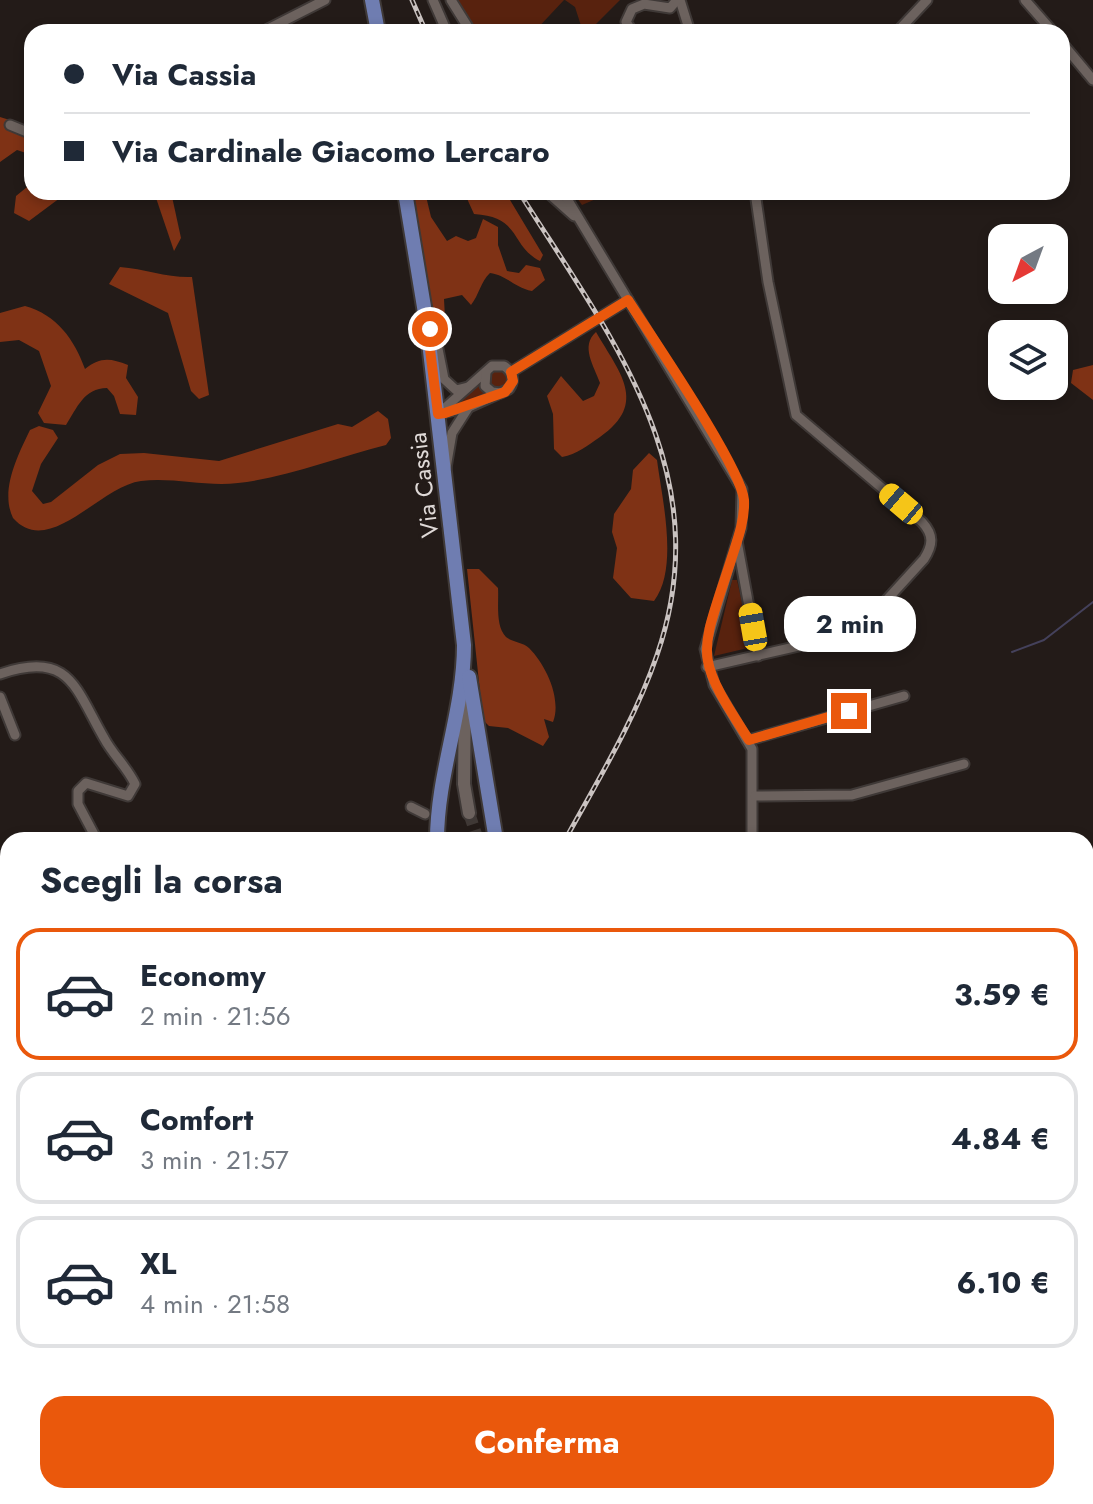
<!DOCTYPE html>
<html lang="it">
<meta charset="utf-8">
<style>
body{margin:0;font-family:Jost,sans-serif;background:#f6f6f7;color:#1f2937;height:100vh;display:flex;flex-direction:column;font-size:30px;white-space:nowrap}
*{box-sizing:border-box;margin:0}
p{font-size:26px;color:#747a83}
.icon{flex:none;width:44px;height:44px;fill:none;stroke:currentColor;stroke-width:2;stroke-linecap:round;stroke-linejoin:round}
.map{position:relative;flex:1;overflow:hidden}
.panel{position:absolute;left:0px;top:832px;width:1094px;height:672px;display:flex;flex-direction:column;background:#fff;border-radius:24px 24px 0 0;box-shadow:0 4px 12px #0003}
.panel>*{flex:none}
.top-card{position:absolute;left:24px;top:24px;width:1046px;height:176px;border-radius:24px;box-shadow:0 4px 12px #0003;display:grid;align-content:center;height:176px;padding:0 40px;background:#fff}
.needle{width:52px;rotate:221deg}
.controls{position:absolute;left:988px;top:224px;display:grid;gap:16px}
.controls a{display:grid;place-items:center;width:80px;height:80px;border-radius:16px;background:#fff;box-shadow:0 4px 12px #0003;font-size:40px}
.end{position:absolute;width:36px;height:36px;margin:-18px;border:10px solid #ea580c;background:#fff;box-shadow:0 0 0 4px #fff}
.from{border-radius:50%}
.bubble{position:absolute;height:56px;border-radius:24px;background:#fff;box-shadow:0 4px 12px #0003;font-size:26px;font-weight:700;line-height:56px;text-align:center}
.car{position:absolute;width:24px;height:48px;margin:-24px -12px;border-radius:10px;box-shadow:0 0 6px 2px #0007;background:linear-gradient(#f5c518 24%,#345 0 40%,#f5c518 0 76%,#345 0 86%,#f5c518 0)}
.top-card b{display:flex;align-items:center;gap:28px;height:76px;font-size:30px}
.top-card b+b{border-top:2px solid #e0e1e3}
.top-card i{width:20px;height:20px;background:#1f2937}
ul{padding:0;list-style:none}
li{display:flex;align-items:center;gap:24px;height:132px;margin:0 16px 12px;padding:0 24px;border:4px solid #e0e1e3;border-radius:24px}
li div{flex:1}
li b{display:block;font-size:30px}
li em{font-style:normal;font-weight:700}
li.selected{border-color:#ea580c}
li>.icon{width:72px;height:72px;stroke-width:1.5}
h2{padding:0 40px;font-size:36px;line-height:96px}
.cta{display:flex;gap:16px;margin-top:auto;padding:16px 40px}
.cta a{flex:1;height:92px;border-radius:24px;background:#ea580c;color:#fff;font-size:32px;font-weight:700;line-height:92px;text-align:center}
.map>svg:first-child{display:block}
.green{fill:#58220e}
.forest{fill:#7f3215}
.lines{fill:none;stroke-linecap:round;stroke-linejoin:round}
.stream{stroke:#44415b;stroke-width:2}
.secondary-tunnel{stroke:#3f3835;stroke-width:12;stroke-dasharray:12 6;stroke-linecap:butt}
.minor-casing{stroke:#3f3937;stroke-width:13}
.secondary-casing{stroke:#3f3937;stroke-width:16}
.primary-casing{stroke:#3f3937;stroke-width:18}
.minor{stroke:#6c625e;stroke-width:9}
.secondary{stroke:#6c625e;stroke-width:12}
.primary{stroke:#6f7db1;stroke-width:14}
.rail-casing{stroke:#cac3c1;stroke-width:5}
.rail{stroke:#231b18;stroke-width:2;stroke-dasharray:6;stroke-linecap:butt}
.route{stroke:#ea580c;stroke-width:10}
.labels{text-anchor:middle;stroke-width:6;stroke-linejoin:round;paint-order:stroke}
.street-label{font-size:24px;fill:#dfd9d7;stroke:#231b18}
</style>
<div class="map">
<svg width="1093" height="1504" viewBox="0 0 1093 1504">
<rect width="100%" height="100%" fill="#231b18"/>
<g class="green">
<polygon points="458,0 564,0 534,32 477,32"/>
<polygon points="565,0 620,0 591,29 594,32 583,32 575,7"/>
<polygon points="573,192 612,192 582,205"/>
<circle cx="498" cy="379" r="10"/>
<polygon points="479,383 490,393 452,407"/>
<polygon points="732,580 737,580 752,647 714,656"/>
<polygon points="440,1496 528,1496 529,1504 442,1504"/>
</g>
<g class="forest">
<polygon points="0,117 32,127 32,155 17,150 0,162"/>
<polygon points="32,183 32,192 68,192 29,221 14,213 16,196"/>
<polygon points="154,192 171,192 181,238 174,251"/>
<path d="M408,192H425L431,217L447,241L456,236L468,241L476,238L483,219L498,227V245L507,271L519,273L526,265L540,268L545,280L532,291C514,287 506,275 490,273C481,281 479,295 471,305L462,295L444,299L445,318L438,319L430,299Z"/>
<path d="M464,192L502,193L510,200L543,255L540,261C510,246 522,217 474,214Z"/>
<path d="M120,267C145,269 168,278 192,277L209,395L199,399L191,391L168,313L109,284Z"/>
<path d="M25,306C57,315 74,339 85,369C100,357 110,358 128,365L126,378L138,397L136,415L120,414L114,396L107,388C84,388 77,408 66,425L44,423L38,413L51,386L39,351L19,340L0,342V313Z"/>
<path d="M596,332C619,372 649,403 600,437C587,446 577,454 562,457L554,449L553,414L547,396L561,376L583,401L594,396L600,383C594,366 580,346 596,332Z"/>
<polygon points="1093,365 1093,400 1071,383 1073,370"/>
<path d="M378,411L388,419L391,438L386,445C339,457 285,478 238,483C206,487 173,477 141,481C100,486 49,559 13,518C0,491 17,457 30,430L39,426L53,430L58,438L41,464L32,491L43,504L51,502L98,465L120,454L144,453L219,461L338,424L352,427Z"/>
<path d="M649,453L657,460C662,499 679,568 654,601L631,598L613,578L617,548L612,532L614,514L631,489L633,470Z"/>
<path d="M467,569H479L498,588C499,602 495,626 506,637C512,642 523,642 529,648C546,665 562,699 553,722L544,719L549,737L543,746L508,728L489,726L483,720Z"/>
<polygon points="42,1496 101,1496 94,1504 37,1504"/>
</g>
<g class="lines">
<polyline class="stream" points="1012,652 1044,640 1093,602"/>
<polyline class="secondary-tunnel" points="469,813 478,840"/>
<defs>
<g id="minor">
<polyline points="433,0 447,32"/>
<polyline points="451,0 471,32"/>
<polyline points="680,0 690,32"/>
<polyline points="1025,0 1053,32"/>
<polyline points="262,32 325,0"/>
<polyline points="633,32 626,22 632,9 644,4 670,8 677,0"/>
<polyline points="897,32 927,0"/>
<polyline points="1062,43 1093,80"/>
<polyline points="10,125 32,134"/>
<polyline points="547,192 574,216"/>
<polyline points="563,192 742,489 741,528 705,649 714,685 752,749 752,840"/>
<polyline points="430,329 437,344 444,379 456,390 468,387"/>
<path d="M492,366H504C513,372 515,380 509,389L469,407L438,414Z"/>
<polyline points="486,372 485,386 492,392 501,393"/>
<polyline points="511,372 628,300"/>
<polyline points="446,468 452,433 468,408"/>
<polyline points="737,541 758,656"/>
<path d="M707,667L834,638L862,627L924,559C933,545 934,535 922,522L796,415L768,282L755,192"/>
<path d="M0,674C70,650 75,688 104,738C113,755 127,767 135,784L128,796L86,783L78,791V804L97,840"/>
<polyline points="0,697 15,735"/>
<polyline points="749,740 904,696"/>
<polyline points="755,796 852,795 964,764"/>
<polyline points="411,807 425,814"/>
<polyline points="1086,866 1093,859"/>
<polyline points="1086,927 1093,934"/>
<polyline points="1086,973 1093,962"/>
<polyline points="0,1257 8,1255"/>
<polyline points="1086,1491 1093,1494"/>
</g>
<g id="secondary">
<polyline points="465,687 464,784 469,813"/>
<polyline points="757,1496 761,1504"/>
</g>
<g id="primary">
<polyline points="372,0 378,32"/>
<path d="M405,192L427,325L464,645C464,711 437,774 437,840"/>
<polyline points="469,677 496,840"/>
<polyline points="423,1496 425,1504"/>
</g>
</defs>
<use href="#minor" class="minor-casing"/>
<use href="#secondary" class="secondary-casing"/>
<use href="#primary" class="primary-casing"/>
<use href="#minor" class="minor"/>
<use href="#secondary" class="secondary"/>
<use href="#primary" class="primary"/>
<defs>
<g id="rail">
<polyline points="412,0 426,32"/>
<path d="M519,192C611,338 720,472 657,655C635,720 598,780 565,840"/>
<polyline points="726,1496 730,1504"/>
</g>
</defs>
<use href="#rail" class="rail-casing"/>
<use href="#rail" class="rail"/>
</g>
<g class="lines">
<path class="route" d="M430,329L427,325L438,414L445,413L505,392L513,381L511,372L628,300C651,336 741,467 744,500C745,521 737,541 731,560C700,657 692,652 749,740L849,711"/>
</g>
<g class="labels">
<g class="street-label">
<text transform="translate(424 485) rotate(-97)" y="8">Via Cassia</text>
</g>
</g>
</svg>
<div class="controls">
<a><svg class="needle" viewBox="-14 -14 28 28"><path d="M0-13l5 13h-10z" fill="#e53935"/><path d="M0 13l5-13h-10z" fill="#747a83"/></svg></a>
<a><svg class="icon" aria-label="layers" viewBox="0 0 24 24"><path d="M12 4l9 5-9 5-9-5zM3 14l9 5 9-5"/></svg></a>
</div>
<i class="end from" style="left:430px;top:329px"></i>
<i class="end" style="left:849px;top:711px"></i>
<div class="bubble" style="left:784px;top:596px;width:132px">2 min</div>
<i class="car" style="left:901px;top:504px;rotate:310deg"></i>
<i class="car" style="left:753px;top:627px;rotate:350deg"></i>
<div class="top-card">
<b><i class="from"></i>Via Cassia</b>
<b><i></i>Via Cardinale Giacomo Lercaro</b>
</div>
<section class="panel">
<h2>Scegli la corsa</h2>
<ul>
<li class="selected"><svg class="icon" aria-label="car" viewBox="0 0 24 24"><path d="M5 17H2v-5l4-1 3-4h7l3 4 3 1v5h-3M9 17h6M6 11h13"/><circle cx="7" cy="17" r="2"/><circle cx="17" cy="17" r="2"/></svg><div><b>Economy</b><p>2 min · 21:56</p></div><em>3.59 €</em></li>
<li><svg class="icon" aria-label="car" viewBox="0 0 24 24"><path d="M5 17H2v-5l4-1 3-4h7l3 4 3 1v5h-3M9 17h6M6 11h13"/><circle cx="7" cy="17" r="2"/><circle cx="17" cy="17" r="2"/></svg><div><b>Comfort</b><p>3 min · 21:57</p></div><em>4.84 €</em></li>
<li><svg class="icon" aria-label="car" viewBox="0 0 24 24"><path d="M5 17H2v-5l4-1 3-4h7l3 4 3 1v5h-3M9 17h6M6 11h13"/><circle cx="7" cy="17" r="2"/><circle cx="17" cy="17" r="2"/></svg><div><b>XL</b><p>4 min · 21:58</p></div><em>6.10 €</em></li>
</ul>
<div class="cta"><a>Conferma</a></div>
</section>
</div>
